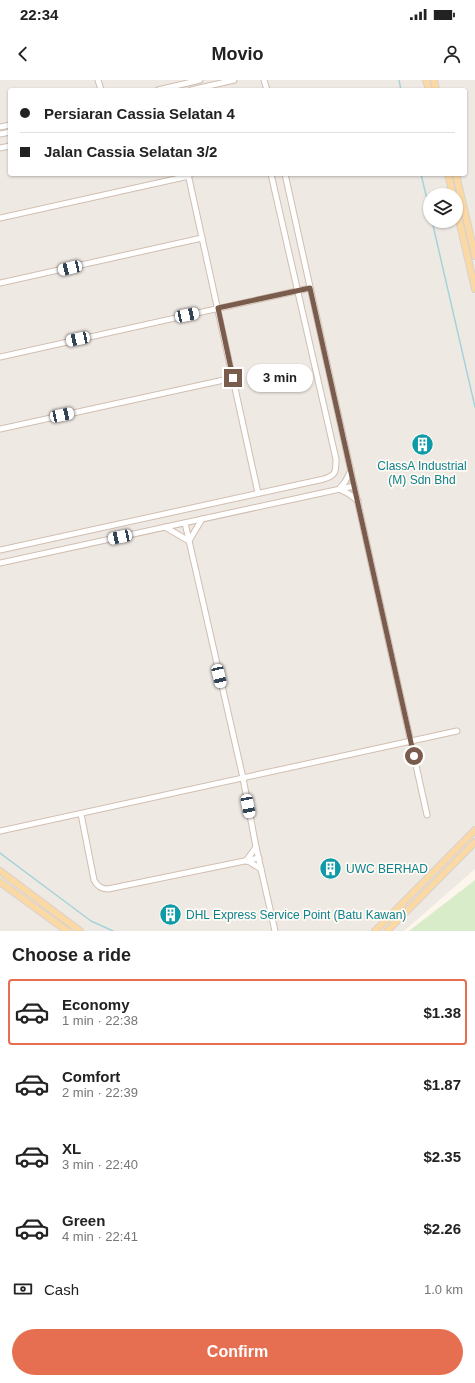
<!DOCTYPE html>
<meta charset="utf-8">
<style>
body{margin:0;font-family:Arial,sans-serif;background:#f2f2f2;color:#222;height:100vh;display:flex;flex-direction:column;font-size:15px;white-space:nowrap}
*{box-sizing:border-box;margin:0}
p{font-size:13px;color:#767676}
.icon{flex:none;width:22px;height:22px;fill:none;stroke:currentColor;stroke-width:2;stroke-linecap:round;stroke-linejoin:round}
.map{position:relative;height:851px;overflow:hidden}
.panel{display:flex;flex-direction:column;background:#fff;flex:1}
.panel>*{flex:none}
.hud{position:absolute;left:8px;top:8px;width:459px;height:88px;border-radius:4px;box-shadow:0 1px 3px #0004;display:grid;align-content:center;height:88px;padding:0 12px;background:#fff}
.fabs{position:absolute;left:423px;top:108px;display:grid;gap:8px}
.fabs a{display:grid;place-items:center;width:40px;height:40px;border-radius:50%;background:#fff;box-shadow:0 1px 3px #0004;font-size:20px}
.end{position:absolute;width:18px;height:18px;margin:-9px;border:5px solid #7a5c4d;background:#fff;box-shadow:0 0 0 2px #fff}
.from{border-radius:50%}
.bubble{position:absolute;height:28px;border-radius:14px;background:#fff;box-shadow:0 1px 3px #0004;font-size:13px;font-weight:700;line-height:28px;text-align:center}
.car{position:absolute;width:12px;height:24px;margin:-12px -6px;border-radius:5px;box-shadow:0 0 3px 1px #0007;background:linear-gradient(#fff 24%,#345 0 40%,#fff 0 76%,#345 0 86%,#fff 0)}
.hud b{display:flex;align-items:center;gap:14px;height:38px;font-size:15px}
.hud b+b{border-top:1px solid #e0e0e0}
.hud i{width:10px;height:10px;background:#222}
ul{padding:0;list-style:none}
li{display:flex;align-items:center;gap:12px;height:66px;margin:0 8px 6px;padding:0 4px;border:2px solid transparent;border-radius:4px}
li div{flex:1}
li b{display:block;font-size:15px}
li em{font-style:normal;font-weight:700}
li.active{border-color:#e76f51}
li>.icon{width:36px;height:36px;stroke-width:1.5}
h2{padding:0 12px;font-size:18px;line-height:48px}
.pay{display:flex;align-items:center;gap:10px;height:44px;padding:0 12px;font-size:15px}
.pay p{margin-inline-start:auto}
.cta{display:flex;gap:8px;margin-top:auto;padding:8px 12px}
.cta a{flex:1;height:46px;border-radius:24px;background:#e76f51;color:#fff;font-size:16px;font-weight:700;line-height:46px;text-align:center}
.status{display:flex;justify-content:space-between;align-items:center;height:28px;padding:0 20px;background:#fff;direction:ltr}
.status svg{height:11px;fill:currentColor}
header{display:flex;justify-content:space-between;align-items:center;height:52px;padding:0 12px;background:#fff;font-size:18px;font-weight:700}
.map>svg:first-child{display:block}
.industrial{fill:#efe9e4;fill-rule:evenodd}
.green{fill:#d8ecc9}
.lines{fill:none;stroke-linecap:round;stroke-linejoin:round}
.stream{stroke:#a5d3da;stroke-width:1.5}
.minor-casing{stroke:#d1beb0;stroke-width:7}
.major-casing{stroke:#dad1cd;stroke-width:8}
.minor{stroke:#fff;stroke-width:5}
.major{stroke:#fbd9a5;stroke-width:6}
.route{stroke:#7a5c4d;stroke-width:5}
.labels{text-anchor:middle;stroke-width:3.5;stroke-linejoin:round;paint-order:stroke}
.culture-label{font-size:12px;fill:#0d838f;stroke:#fffaf3;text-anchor:start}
</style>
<div class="status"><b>22:34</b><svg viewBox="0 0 49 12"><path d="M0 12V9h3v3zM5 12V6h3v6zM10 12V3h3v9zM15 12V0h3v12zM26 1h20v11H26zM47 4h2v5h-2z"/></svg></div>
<header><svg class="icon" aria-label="back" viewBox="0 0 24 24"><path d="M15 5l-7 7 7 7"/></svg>Movio<svg class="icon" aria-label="person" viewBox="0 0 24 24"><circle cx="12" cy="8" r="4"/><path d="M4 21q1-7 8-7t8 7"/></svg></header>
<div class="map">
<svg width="475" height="851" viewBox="0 0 475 851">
<rect width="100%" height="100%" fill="#fdf6ec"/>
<path class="industrial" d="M0,0H475V789L404,851H0ZM10,10H465V94H10ZM430,115H456V141H430Z"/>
<polygon class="green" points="475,800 475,851 409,851"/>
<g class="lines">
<g class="stream">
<polyline points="399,0 401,10"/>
<polyline points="421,94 430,132"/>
<polyline points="432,141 475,327"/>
<polyline points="0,773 91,841 113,851"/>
</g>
<defs>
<g id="minor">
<polyline points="98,0 101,10"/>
<polyline points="264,0 267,10"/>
<polyline points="158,10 200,0"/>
<polyline points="191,10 234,0"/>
<polyline points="0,47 10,45"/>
<polyline points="0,54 10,52"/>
<polyline points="0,68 10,66"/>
<polyline points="188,94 258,413"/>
<polyline points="285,94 427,735"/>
<polyline points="0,138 189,96"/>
<polyline points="0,203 202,158"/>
<polyline points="0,277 310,208"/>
<polyline points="0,349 233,298"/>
<polyline points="351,390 345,402 339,409 349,414 358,421"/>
<polyline points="185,443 243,698 256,767 275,851"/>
<polyline points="165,447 189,461 202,439"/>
<path d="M0,470L324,399C336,395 336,392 336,379L271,94"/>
<polyline points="0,483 354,406"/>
<path d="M81,734L94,800C97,806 101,809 108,809L259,778"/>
<polyline points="0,751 457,651"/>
<polyline points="246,781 256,767"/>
<polyline points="248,781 261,789"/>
</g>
<g id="major">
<polyline points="426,0 429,10"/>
<polyline points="434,0 436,10"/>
<polyline points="448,94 453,115"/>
<polyline points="456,94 475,176"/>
<polyline points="456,127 475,209"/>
<polyline points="0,791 80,851"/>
<polyline points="0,802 67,851"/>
<polyline points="375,851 475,750"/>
<polyline points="387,851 475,762"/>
</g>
</defs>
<use href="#minor" class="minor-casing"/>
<use href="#major" class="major-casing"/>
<use href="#minor" class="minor"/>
<use href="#major" class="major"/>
</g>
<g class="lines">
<polyline class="route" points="233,298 218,228 310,208 414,676"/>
</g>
<defs>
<symbol id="building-disc" viewBox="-11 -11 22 22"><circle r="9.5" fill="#0f9aa8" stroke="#fffaf3"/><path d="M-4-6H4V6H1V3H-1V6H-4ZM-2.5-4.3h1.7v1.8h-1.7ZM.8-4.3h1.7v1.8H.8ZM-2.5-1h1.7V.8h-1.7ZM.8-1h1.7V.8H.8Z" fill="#fff"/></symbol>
</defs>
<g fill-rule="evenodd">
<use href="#building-disc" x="410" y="352" width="25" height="25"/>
<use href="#building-disc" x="318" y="776" width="25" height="25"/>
<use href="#building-disc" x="158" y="822" width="25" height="25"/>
</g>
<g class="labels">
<g class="culture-label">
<text x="422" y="390" text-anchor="middle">ClassA Industrial<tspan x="422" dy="14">(M) Sdn Bhd</tspan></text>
<text x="346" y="793">UWC BERHAD</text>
<text x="186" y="839">DHL Express Service Point (Batu Kawan)</text>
</g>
</g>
</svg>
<div class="fabs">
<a><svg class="icon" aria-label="layers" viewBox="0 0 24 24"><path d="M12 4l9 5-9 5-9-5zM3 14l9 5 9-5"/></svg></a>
</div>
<i class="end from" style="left:414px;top:676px"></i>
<i class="end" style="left:233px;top:298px"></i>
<div class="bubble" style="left:247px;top:284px;width:66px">3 min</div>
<i class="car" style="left:70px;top:188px;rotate:257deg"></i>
<i class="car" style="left:187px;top:235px;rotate:78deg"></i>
<i class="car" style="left:78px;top:259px;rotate:258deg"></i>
<i class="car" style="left:62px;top:335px;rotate:78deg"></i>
<i class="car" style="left:120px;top:457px;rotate:258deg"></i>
<i class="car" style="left:219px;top:596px;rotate:167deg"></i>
<i class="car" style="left:248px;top:726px;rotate:169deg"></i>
<div class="hud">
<b><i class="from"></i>Persiaran Cassia Selatan 4</b>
<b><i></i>Jalan Cassia Selatan 3/2</b>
</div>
</div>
<section class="panel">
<h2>Choose a ride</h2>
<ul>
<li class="active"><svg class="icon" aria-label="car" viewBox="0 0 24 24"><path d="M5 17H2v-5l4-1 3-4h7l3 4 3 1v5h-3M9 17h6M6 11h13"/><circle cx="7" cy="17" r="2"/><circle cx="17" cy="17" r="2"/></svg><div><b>Economy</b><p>1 min · 22:38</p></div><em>$1.38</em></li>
<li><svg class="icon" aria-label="car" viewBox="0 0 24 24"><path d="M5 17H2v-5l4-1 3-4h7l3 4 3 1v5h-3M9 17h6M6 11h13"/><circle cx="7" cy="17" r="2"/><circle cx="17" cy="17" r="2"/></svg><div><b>Comfort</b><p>2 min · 22:39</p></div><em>$1.87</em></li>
<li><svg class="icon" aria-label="car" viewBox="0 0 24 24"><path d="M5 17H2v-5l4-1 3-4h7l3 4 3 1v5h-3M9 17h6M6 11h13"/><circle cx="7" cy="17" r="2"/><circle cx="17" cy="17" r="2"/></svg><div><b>XL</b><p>3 min · 22:40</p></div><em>$2.35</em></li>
<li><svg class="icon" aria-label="car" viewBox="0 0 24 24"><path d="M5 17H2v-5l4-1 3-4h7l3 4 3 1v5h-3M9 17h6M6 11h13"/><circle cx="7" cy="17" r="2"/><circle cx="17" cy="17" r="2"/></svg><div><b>Green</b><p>4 min · 22:41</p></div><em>$2.26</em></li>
</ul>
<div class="pay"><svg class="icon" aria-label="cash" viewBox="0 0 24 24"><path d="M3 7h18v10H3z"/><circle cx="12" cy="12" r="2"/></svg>Cash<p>1.0 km</p></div>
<div class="cta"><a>Confirm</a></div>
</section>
